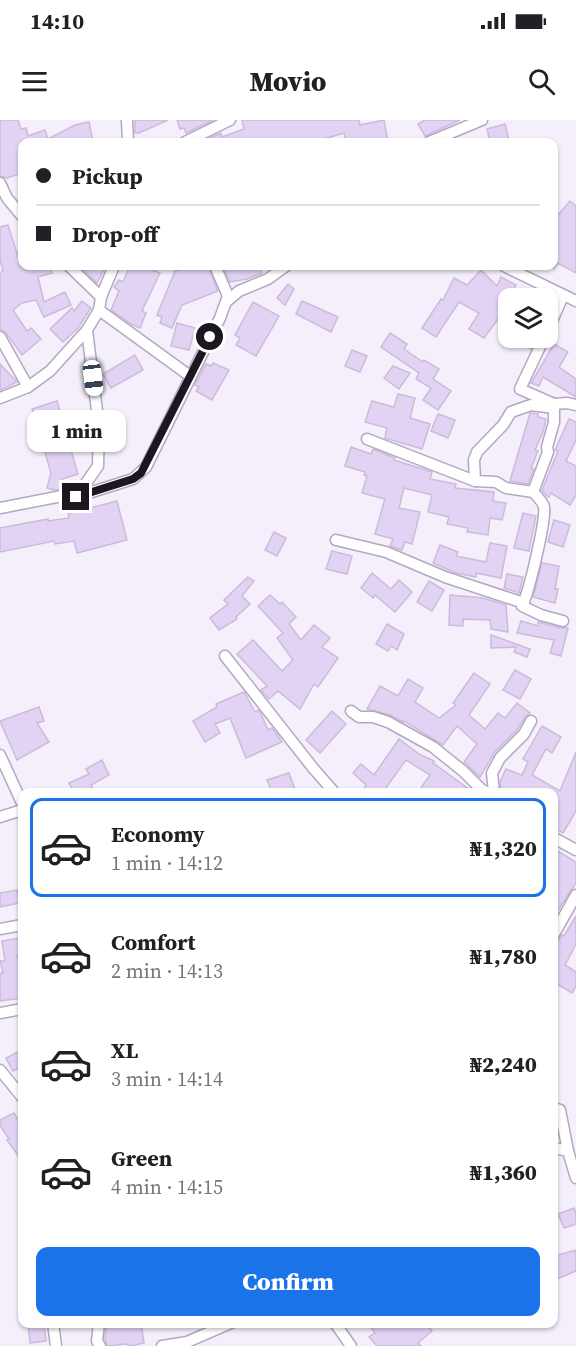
<!DOCTYPE html>
<meta charset="utf-8">
<style>
body{margin:0;font-family:"Source Serif 4",serif;background:#f6f6f6;color:#202124;height:100vh;display:flex;flex-direction:column;font-size:22px;white-space:nowrap}
*{box-sizing:border-box;margin:0}
p{font-size:20px;color:#757577}
.icon{flex:none;width:33px;height:33px;fill:none;stroke:currentColor;stroke-width:2;stroke-linecap:round;stroke-linejoin:round}
.map{position:relative;flex:1;overflow:hidden}
.side{position:absolute;left:18px;top:668px;width:540px;height:540px;display:flex;flex-direction:column;background:#fff;border-radius:12px;box-shadow:0 2px 4px #0004}
.side>*{flex:none}
.guide{position:absolute;left:18px;top:18px;width:540px;height:132px;border-radius:12px;box-shadow:0 2px 4px #0004;display:grid;align-content:center;height:132px;padding:0 18px;background:#fff}
.tools{position:absolute;left:498px;top:168px;display:grid;gap:12px}
.tools a{display:grid;place-items:center;width:60px;height:60px;border-radius:12px;background:#fff;box-shadow:0 2px 4px #0004;font-size:30px}
.end{position:absolute;width:27px;height:27px;margin:-14px;border:8px solid #1b1620;background:#fff;box-shadow:0 0 0 3px #fff}
.from{border-radius:50%}
.bubble{position:absolute;height:42px;border-radius:12px;background:#fff;box-shadow:0 2px 4px #0004;font-size:20px;font-weight:800;line-height:42px;text-align:center}
.car{position:absolute;width:18px;height:36px;margin:-18px -9px;border-radius:8px;box-shadow:0 0 4px 2px #0007;background:linear-gradient(#fff 24%,#345 0 40%,#fff 0 76%,#345 0 86%,#fff 0)}
.guide b{display:flex;align-items:center;gap:21px;height:57px;font-size:22px}
.guide b+b{border-top:2px solid #e0e0e0}
.guide i{width:15px;height:15px;background:#202124}
ul{padding:10px 0 0;list-style:none}
li{display:flex;align-items:center;gap:18px;height:99px;margin:0 12px 9px;padding:0 6px;border:3px solid transparent;border-radius:12px}
li div{flex:1}
li b{display:block;font-size:22px}
li em{font-style:normal;font-weight:800}
li.current{border-color:#1a73e8}
li>.icon{width:54px;height:54px;stroke-width:1.5}
.action{display:flex;gap:12px;margin-top:auto;padding:12px 18px}
.action a{flex:1;height:69px;border-radius:12px;background:#1a73e8;color:#fff;font-size:24px;font-weight:800;line-height:69px;text-align:center}
.status{display:flex;justify-content:space-between;align-items:center;height:42px;padding:0 30px;background:#fff;direction:ltr}
.status svg{height:16px;fill:currentColor}
header{display:flex;justify-content:space-between;align-items:center;height:78px;padding:0 18px;background:#fff;font-size:27px;font-weight:800}
.map>svg:first-child{display:block}
.building{fill:#e2d3f4;stroke:#cabcd9;stroke-width:1.5}
.lines{fill:none;stroke-linecap:round;stroke-linejoin:round}
.minor-casing{stroke:#b4a7c3;stroke-width:13}
.minor{stroke:#fff;stroke-width:10}
.route{stroke:#1b1620;stroke-width:8}
</style>
<div class="status"><b>14:10</b><svg viewBox="0 0 49 12"><path d="M0 12V9h3v3zM5 12V6h3v6zM10 12V3h3v9zM15 12V0h3v12zM26 1h20v11H26zM47 4h2v5h-2z"/></svg></div>
<header><svg class="icon" aria-label="menu" viewBox="0 0 24 24"><path d="M4 6h16M4 12h16M4 18h16"/></svg>Movio<svg class="icon" aria-label="search" viewBox="0 0 24 24"><circle cx="10" cy="10" r="6"/><path d="M15 15l6 6"/></svg></header>
<div class="map">
<svg width="576" height="1226" viewBox="0 0 576 1226">
<rect width="100%" height="100%" fill="#f4effb"/>
<g class="building">
<polygon points="0,0 18,0 21,9 26,8 28,16 45,10 48,19 75,5 89,2 93,22 22,22 22,53 7,58 0,56"/>
<polygon points="135,0 168,0 139,13 135,13"/>
<polygon points="177,0 213,0 186,13 184,8 180,9"/>
<polygon points="242,0 359,0 360,5 384,0 388,22 346,22 344,13 313,22 201,22 221,13 222,17 244,9"/>
<polygon points="425,0 460,0 425,16 418,4"/>
<polygon points="505,4 509,21 490,22 487,9"/>
<polygon points="570,81 576,86 576,153 558,143 554,148 554,125 558,119 554,114 554,97 557,93 559,94"/>
<polygon points="8,105 21,146 49,146 52,153 38,157 44,182 65,172 71,185 44,197 36,180 22,183 13,190 27,211 31,208 41,219 22,235 6,213 0,209 0,153 3,151 0,140 0,107"/>
<polygon points="80,146 106,146 97,163"/>
<polygon points="130,146 142,146 160,153 142,191 146,193 140,208 131,204 111,190 119,171 114,167 119,160 123,162"/>
<polygon points="190,146 208,146 218,171 182,185 172,208 160,203 162,197 157,195 175,151"/>
<polygon points="223,146 258,146 262,153 247,159 230,162"/>
<polygon points="481,150 497,166 501,157 516,165 498,199 484,218 469,209 479,193 459,182 436,217 422,208 441,179 443,180 454,158 467,165"/>
<polygon points="288,164 294,169 285,185 277,178"/>
<polygon points="82,181 91,188 78,208 63,222 50,209 72,188 74,191"/>
<polygon points="302,181 338,197 331,212 296,194"/>
<polygon points="253,182 279,196 256,236 236,225 240,218 235,215"/>
<polygon points="177,203 195,208 189,230 171,226"/>
<polygon points="390,213 407,224 404,229 423,242 424,240 439,249 433,259 451,271 438,290 423,280 431,268 416,259 419,253 381,227"/>
<polygon points="510,218 536,218 531,229"/>
<polygon points="554,224 568,232 559,247 576,259 576,277 543,257 539,266 531,263"/>
<polygon points="352,230 367,236 360,252 345,246"/>
<polygon points="135,235 143,250 111,268 103,254"/>
<polygon points="213,243 229,250 212,280 196,271 199,267 195,265 206,244 211,246"/>
<polygon points="0,244 17,262 0,270"/>
<polygon points="393,246 410,253 399,269 384,258"/>
<polygon points="398,274 415,278 410,298 430,304 422,329 385,318 387,308 365,302 372,281 394,287"/>
<polygon points="57,281 78,354 62,359 63,369 54,370 47,368 51,353 32,289"/>
<polygon points="530,293 538,294 538,297 546,299 543,312 535,330 538,331 531,348 534,349 528,364 510,361"/>
<polygon points="438,294 455,300 448,318 431,311"/>
<polygon points="569,299 576,302 576,320 566,341 576,346 576,375 570,385 551,373 549,377 547,376 542,370 558,331 555,330"/>
<polygon points="351,327 371,334 373,329 395,338 394,340 432,352 430,359 456,364 455,368 494,372 493,381 506,383 502,400 490,398 488,415 467,412 468,408 447,404 449,397 428,392 432,375 404,368 399,388 420,392 412,424 405,422 402,430 390,426 393,419 375,414 385,379 362,373 367,356 364,355 365,352 345,346"/>
<polygon points="117,381 127,420 77,433 74,421 55,424 54,421 0,432 0,408 48,399 48,401 69,398 68,394"/>
<polygon points="523,393 536,396 529,431 514,428"/>
<polygon points="554,400 570,405 563,427 548,422"/>
<polygon points="274,412 286,418 277,436 265,430"/>
<polygon points="490,423 507,426 501,458 476,453 476,457 456,453 433,443 440,425 458,432 456,436 486,442"/>
<polygon points="332,431 352,436 347,454 326,449"/>
<polygon points="542,443 559,446 555,469 558,469 555,483 533,477"/>
<polygon points="372,453 391,469 399,460 412,472 395,492 375,475 373,478 361,468"/>
<polygon points="507,454 523,457 519,473 504,468"/>
<polygon points="248,457 254,461 242,476 250,484 236,497 237,499 219,510 210,498 228,484 224,480"/>
<polygon points="429,461 444,470 432,491 417,482"/>
<polygon points="270,475 280,484 282,482 296,497 289,504 301,520 314,505 330,518 322,527 338,538 318,567 314,564 300,589 278,571 269,579 261,570 267,566 237,534 253,520 282,551 293,540 277,518 283,513 258,486"/>
<polygon points="450,475 483,478 506,485 508,512 491,509 490,500 463,499 463,506 449,505"/>
<polygon points="521,501 538,506 538,502 561,508 568,508 561,536 550,533 554,520 517,513"/>
<polygon points="387,504 404,514 397,530 391,526 388,531 376,524"/>
<polygon points="491,515 530,529 527,537 514,532 516,527 491,528"/>
<polygon points="515,550 531,559 520,579 503,570"/>
<polygon points="474,553 490,564 469,595 485,609 498,593 505,598 517,583 530,593 525,597 517,610 494,633 480,657 464,642 477,624 457,606 443,625 404,601 403,602 390,595 367,589 380,566 398,576 408,559 423,568 415,582 439,598 456,585 453,583"/>
<polygon points="244,572 255,592 258,590 261,594 268,610 272,608 282,622 246,638 230,598 215,604 220,613 205,622 193,601 217,587 216,584"/>
<polygon points="39,587 44,601 37,603 49,622 17,640 0,601"/>
<polygon points="332,591 346,604 320,633 306,620"/>
<polygon points="542,606 561,617 552,633 546,629 532,655 560,671 576,632 576,691 563,713 554,707 554,672 501,672 500,662 506,649 522,655 528,642 523,639"/>
<polygon points="399,619 419,634 434,641 433,643 473,672 418,672 430,655 406,640 383,672 362,672 366,665 353,653 361,644 374,655"/>
<polygon points="102,640 109,655 91,665 93,669 88,672 74,672 69,663 89,654 86,649"/>
<polygon points="289,653 296,672 272,672 267,660"/>
<polygon points="554,729 576,742 576,763 554,796"/>
<polygon points="17,770 20,783 0,787 0,773"/>
<polygon points="576,796 576,824 565,845 576,852 576,866 572,873 554,862 554,828 562,815 564,816"/>
<polygon points="19,818 22,834 17,835 22,859 22,878 0,881 0,853 3,853 0,841 5,841 2,821"/>
<polygon points="22,930 22,946 13,951 6,938"/>
<polygon points="14,993 20,1003 18,1004 20,1008 18,1009 22,1016 22,1041 7,1020 9,1019 0,1005 0,1000"/>
<polygon points="574,1088 576,1093 576,1104 564,1108 558,1094"/>
<polygon points="576,1130 576,1151 557,1159 554,1151 554,1136"/>
<polygon points="28,1203 44,1203 46,1221 30,1223"/>
<polygon points="132,1203 141,1203 144,1223 131,1226 126,1224 107,1226 105,1219 106,1208"/>
<polygon points="368,1203 426,1203 432,1211 418,1223 421,1226 377,1226 369,1217 375,1213"/>
</g>
<g class="lines">
<defs>
<g id="minor">
<polyline points="127,0 128,22"/>
<polyline points="185,22 230,0"/>
<polyline points="429,22 482,0"/>
<polyline points="0,63 7,78 22,96"/>
<polyline points="69,146 101,177"/>
<polyline points="504,146 576,181"/>
<polyline points="226,182 239,171 268,159 286,146"/>
<polyline points="99,190 190,256"/>
<polyline points="548,210 563,176"/>
<polyline points="0,217 28,267"/>
<polyline points="544,218 520,269 554,284"/>
<polyline points="0,278 28,267 50,251 87,210 99,190 101,177 114,146"/>
<polyline points="367,319 475,361"/>
<polyline points="533,372 548,332 547,327 554,302 554,288"/>
<polyline points="76,377 133,359 146,347 220,198 228,176 215,146"/>
<polyline points="0,388 62,376 76,377 98,346 99,307 87,210"/>
<polyline points="336,420 386,432 445,457 524,483"/>
<path d="M563,501L541,495L522,486C529,472 546,401 544,387C543,382 537,376 533,372L506,368L496,362L475,361L474,340L477,332L503,305L511,292L531,285L554,288V284L567,283L576,285"/>
<polyline points="225,536 313,648 334,672"/>
<polyline points="351,591 359,597 373,597 388,602 433,627 463,651 482,670 487,672"/>
<polyline points="0,635 22,683"/>
<polyline points="494,672 492,653 500,638 524,614 531,601"/>
<polyline points="0,697 22,690"/>
<polyline points="554,718 576,730"/>
<polyline points="0,809 22,805"/>
<polyline points="554,814 576,775"/>
<polyline points="0,893 22,889"/>
<polyline points="0,950 22,977"/>
<polyline points="554,988 560,990 568,1031"/>
<polyline points="554,1028 568,1031 576,1058"/>
<polyline points="53,1203 56,1226"/>
<polyline points="99,1203 97,1221 100,1226"/>
<polyline points="335,1203 351,1226"/>
<polyline points="162,1226 187,1222 231,1203"/>
</g>
</defs>
<use href="#minor" class="minor-casing"/>
<use href="#minor" class="minor"/>
</g>
<g class="lines">
<polyline class="route" points="76,377 133,359 141,353 210,217"/>
</g>
</svg>
<div class="tools">
<a><svg class="icon" aria-label="layers" viewBox="0 0 24 24"><path d="M12 4l9 5-9 5-9-5zM3 14l9 5 9-5"/></svg></a>
</div>
<i class="end from" style="left:210px;top:217px"></i>
<i class="end" style="left:76px;top:377px"></i>
<div class="bubble" style="left:27px;top:290px;width:99px">1 min</div>
<i class="car" style="left:93px;top:258px;rotate:173deg"></i>
<div class="guide">
<b><i class="from"></i>Pickup</b>
<b><i></i>Drop-off</b>
</div>
<section class="side">
<ul>
<li class="current"><svg class="icon" aria-label="car" viewBox="0 0 24 24"><path d="M5 17H2v-5l4-1 3-4h7l3 4 3 1v5h-3M9 17h6M6 11h13"/><circle cx="7" cy="17" r="2"/><circle cx="17" cy="17" r="2"/></svg><div><b>Economy</b><p>1 min · 14:12</p></div><em>₦1,320</em></li>
<li><svg class="icon" aria-label="car" viewBox="0 0 24 24"><path d="M5 17H2v-5l4-1 3-4h7l3 4 3 1v5h-3M9 17h6M6 11h13"/><circle cx="7" cy="17" r="2"/><circle cx="17" cy="17" r="2"/></svg><div><b>Comfort</b><p>2 min · 14:13</p></div><em>₦1,780</em></li>
<li><svg class="icon" aria-label="car" viewBox="0 0 24 24"><path d="M5 17H2v-5l4-1 3-4h7l3 4 3 1v5h-3M9 17h6M6 11h13"/><circle cx="7" cy="17" r="2"/><circle cx="17" cy="17" r="2"/></svg><div><b>XL</b><p>3 min · 14:14</p></div><em>₦2,240</em></li>
<li><svg class="icon" aria-label="car" viewBox="0 0 24 24"><path d="M5 17H2v-5l4-1 3-4h7l3 4 3 1v5h-3M9 17h6M6 11h13"/><circle cx="7" cy="17" r="2"/><circle cx="17" cy="17" r="2"/></svg><div><b>Green</b><p>4 min · 14:15</p></div><em>₦1,360</em></li>
</ul>
<div class="action"><a>Confirm</a></div>
</section>
</div>
